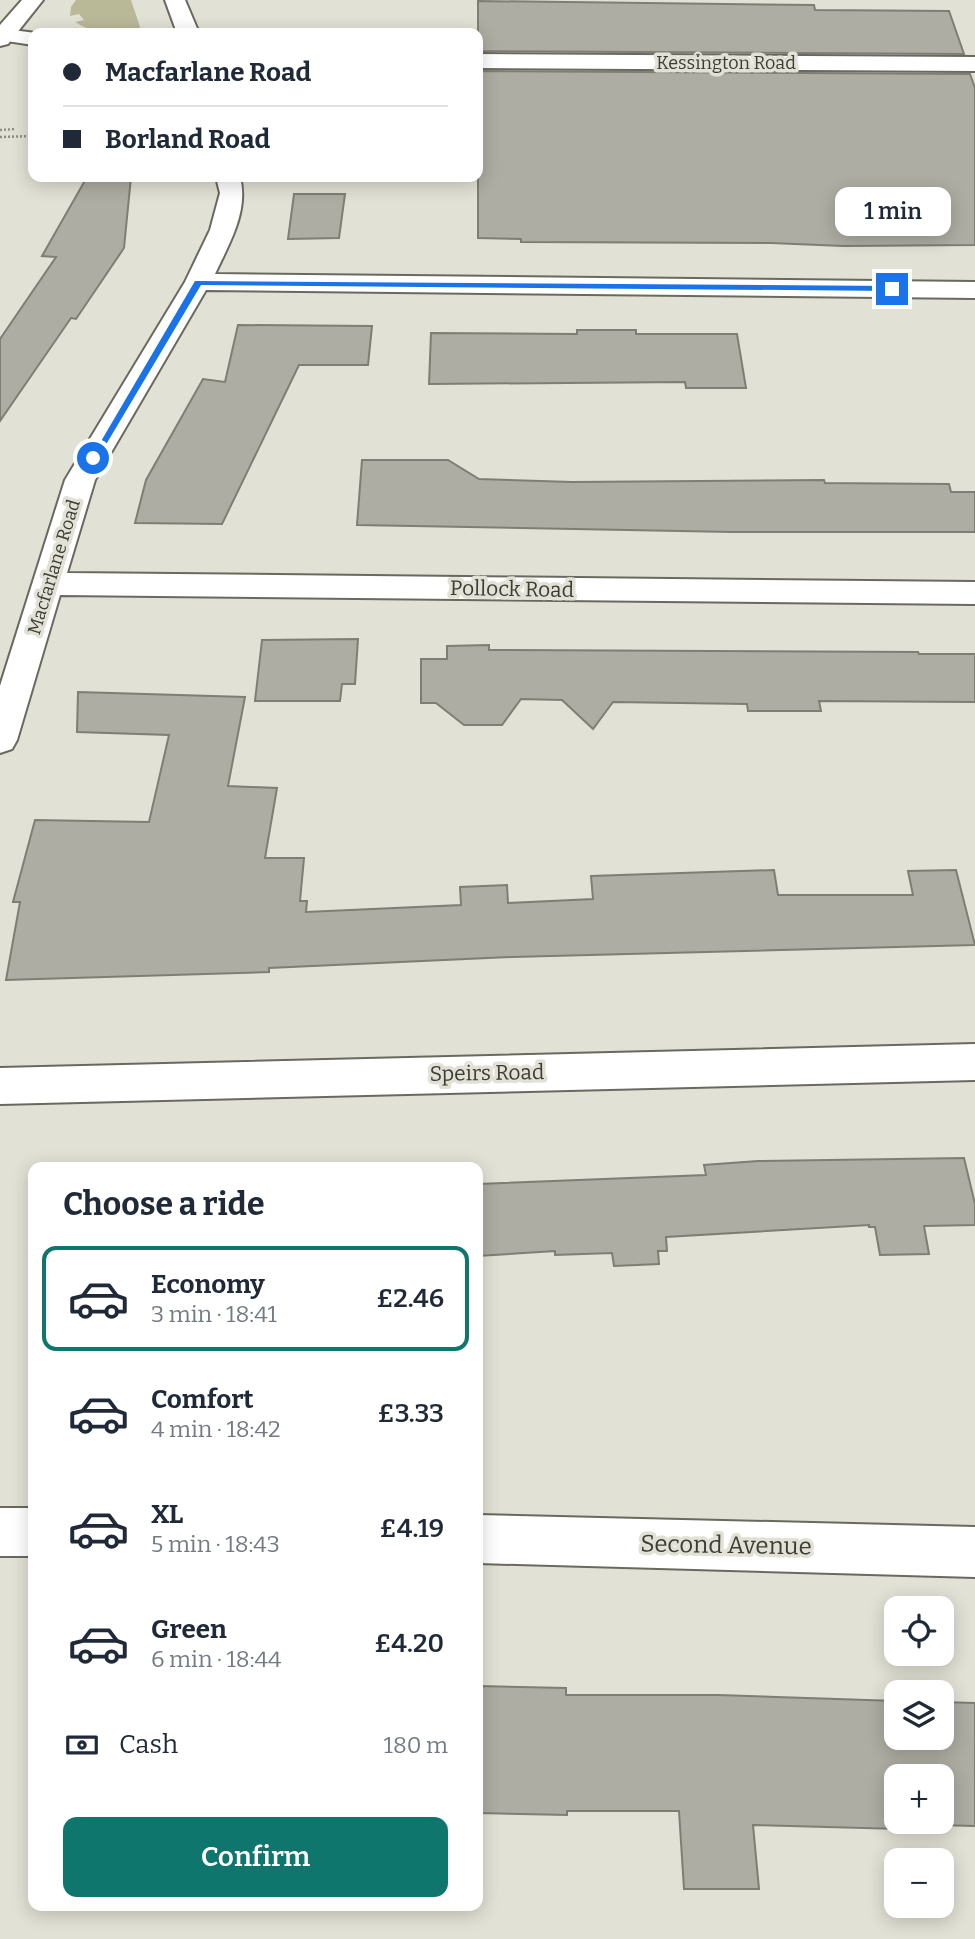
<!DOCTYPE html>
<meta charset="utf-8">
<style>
body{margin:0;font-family:Bitter,serif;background:#f6f6f7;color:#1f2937;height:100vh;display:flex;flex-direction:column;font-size:26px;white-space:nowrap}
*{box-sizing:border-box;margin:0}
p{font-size:23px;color:#747a83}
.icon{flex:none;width:38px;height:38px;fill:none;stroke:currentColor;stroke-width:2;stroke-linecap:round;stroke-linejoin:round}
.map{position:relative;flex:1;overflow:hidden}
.details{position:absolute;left:28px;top:1162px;width:455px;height:749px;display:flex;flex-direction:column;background:#fff;border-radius:14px;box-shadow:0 4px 18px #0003}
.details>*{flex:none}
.top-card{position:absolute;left:28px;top:28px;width:455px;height:154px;border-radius:14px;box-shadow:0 4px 18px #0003;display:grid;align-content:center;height:154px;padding:0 35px;background:#fff}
.controls{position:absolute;left:884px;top:1596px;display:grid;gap:14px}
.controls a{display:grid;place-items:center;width:70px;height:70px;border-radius:14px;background:#fff;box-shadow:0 4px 18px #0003;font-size:35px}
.end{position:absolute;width:32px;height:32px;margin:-16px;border:9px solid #1a73e8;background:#fff;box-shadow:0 0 0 4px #fff}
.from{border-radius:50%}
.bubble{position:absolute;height:49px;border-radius:14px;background:#fff;box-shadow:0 4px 18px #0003;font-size:23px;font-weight:600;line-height:49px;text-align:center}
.top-card b{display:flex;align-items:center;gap:24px;height:66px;font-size:26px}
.top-card b+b{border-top:2px solid #e0e1e3}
.top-card i{width:18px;height:18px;background:#1f2937}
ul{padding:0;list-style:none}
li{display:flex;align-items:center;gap:21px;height:105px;margin:0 14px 10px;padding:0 21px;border:4px solid transparent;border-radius:14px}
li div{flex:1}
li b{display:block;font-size:26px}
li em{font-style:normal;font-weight:600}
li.selected{border-color:#0f766e}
li>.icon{width:63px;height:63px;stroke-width:1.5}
h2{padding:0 35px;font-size:32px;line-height:84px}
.pay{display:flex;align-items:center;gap:18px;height:77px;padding:0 35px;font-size:26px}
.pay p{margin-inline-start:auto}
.primary-button{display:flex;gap:14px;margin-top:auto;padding:14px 35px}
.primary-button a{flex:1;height:80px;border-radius:14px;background:#0f766e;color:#fff;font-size:28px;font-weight:600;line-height:80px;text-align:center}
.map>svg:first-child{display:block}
.green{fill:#b9b897}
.building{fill:#aeada3;stroke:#7f7e74;stroke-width:2;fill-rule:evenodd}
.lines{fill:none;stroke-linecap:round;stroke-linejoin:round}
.minor-casing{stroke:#69695f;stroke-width:4}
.major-casing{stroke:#69695f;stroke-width:4}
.path{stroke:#8d8d86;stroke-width:2.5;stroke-dasharray:2 2;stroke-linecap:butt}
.minor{fill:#fff;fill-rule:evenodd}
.major{fill:#fff;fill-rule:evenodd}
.route{fill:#1a73e8}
.labels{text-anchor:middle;stroke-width:7;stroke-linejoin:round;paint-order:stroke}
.far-street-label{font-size:18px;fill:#3c3c38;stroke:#e1e1d5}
.street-label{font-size:21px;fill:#3c3c38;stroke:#e1e1d5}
.near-street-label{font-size:24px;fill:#3c3c38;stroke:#e1e1d5}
</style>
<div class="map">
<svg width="975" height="1939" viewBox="0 0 975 1939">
<rect width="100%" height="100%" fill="#e1e1d5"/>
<path class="green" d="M76,0H131L142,33C118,33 96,36 75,22L84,20L79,14L70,16L71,7Z"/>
<g class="building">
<polygon points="478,1 814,5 815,10 949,11 964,54 478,51"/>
<polygon points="478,71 970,74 975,88 975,245 843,246 771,243 521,242 521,239 478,238"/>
<polygon points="87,177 131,177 124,248 76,319 71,318 0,421 0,339 56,257 42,256"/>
<polygon points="294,194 345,194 339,238 288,239"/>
<polygon points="238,325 372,326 368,365 299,365 222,524 135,523 146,480 203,379 225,382"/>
<polygon points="577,330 636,330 636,334 737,334 746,388 686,388 685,382 429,384 431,333 577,334"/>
<polygon points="362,460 448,460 479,479 572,482 824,480 825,483 949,484 951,492 975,492 975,532 732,532 357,525"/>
<polygon points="358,639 355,684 342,684 340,701 255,701 262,640"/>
<polygon points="489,645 489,650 918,652 919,654 975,654 975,702 819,701 821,711 748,711 747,704 613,702 593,729 562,700 521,699 502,725 464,725 436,703 421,703 421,659 447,659 447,646"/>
<polygon points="78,692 245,697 228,786 277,788 265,858 304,858 300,901 307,901 306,912 461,905 460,887 507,885 508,903 593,899 591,876 774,870 778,895 913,895 908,871 956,870 975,945 512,957 269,968 269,972 6,980 20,902 13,902 35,820 149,822 169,735 77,732"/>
<polygon points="964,1158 975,1204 975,1225 924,1226 929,1254 880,1255 875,1227 869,1227 869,1225 666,1237 667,1251 658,1251 659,1264 614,1266 612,1253 555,1255 555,1251 478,1256 478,1184 706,1175 704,1165 758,1161"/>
<path d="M478,1686L566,1688V1695H718L896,1701V1738H942V1702L975,1703V1826L899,1824L900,1829L753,1825L759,1889H684L679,1811H567V1815L478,1813ZM896,1776H942V1822H896Z"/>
</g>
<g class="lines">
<defs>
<g id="minor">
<polygon points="165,0 185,0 199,33 177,33"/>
<polygon points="4,29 36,33 33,33 33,45 0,40 0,30"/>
<polygon points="478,54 975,57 975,71 478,68"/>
<path d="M216,177H240C249,211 229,244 215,274L975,282V298L206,290L95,480L67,573L975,582V604L60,595L17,740L12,749L0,753V686L65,480L185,282L210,230L220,193Z"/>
<polygon points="975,1044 975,1080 0,1104 0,1068"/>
<rect x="0" y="1508" width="33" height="48"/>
<polygon points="478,1515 975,1527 975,1577 478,1563"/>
</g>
<polygon id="major" points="22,0 43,0 8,44 0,46 0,25"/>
</defs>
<use href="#minor" class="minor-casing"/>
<use href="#major" class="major-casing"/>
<g class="path">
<polyline points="0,130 16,129"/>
<polyline points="0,137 33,136"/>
</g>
<use href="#minor" class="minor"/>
<use href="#major" class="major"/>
</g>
<polygon class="route" points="195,281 892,286 896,289 892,291 201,285 98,458 90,460"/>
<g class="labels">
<g class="far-street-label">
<text x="726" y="69">Kessington Road</text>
<text transform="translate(54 567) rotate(-73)" y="6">Macfarlane Road</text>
</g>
<g class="street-label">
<text transform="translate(512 589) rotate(1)" y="7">Pollock Road</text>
<text transform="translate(487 1073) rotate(-1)" y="7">Speirs Road</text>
</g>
<g class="near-street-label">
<text transform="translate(726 1545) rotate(1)" y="8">Second Avenue</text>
</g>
</g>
</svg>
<div class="controls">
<a><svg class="icon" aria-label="locate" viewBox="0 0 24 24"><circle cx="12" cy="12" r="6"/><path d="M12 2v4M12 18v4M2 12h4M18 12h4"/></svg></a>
<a><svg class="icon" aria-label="layers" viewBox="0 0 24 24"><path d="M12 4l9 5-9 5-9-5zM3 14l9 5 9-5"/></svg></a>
<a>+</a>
<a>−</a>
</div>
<i class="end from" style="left:93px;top:458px"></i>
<i class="end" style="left:892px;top:289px"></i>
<div class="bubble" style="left:835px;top:187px;width:116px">1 min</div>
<div class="top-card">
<b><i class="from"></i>Macfarlane Road</b>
<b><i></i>Borland Road</b>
</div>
<section class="details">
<h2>Choose a ride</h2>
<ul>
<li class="selected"><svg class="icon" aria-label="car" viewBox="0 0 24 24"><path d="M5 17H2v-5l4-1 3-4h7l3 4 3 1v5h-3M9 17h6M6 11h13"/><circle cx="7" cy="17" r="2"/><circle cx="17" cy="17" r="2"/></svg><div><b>Economy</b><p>3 min · 18:41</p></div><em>£2.46</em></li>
<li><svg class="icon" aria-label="car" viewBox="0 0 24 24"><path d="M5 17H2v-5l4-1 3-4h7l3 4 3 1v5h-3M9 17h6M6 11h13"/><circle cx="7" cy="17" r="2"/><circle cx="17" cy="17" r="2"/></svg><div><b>Comfort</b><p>4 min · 18:42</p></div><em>£3.33</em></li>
<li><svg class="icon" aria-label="car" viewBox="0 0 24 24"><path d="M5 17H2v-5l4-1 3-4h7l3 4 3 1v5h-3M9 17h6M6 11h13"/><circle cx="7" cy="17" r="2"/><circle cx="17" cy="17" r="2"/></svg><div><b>XL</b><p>5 min · 18:43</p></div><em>£4.19</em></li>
<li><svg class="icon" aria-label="car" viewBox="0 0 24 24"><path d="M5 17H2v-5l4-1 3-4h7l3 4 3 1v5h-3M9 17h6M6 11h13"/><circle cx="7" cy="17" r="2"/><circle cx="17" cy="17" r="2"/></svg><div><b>Green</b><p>6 min · 18:44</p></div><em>£4.20</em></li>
</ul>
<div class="pay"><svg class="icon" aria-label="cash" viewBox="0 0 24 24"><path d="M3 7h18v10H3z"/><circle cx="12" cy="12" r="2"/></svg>Cash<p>180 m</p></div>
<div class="primary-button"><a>Confirm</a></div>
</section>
</div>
